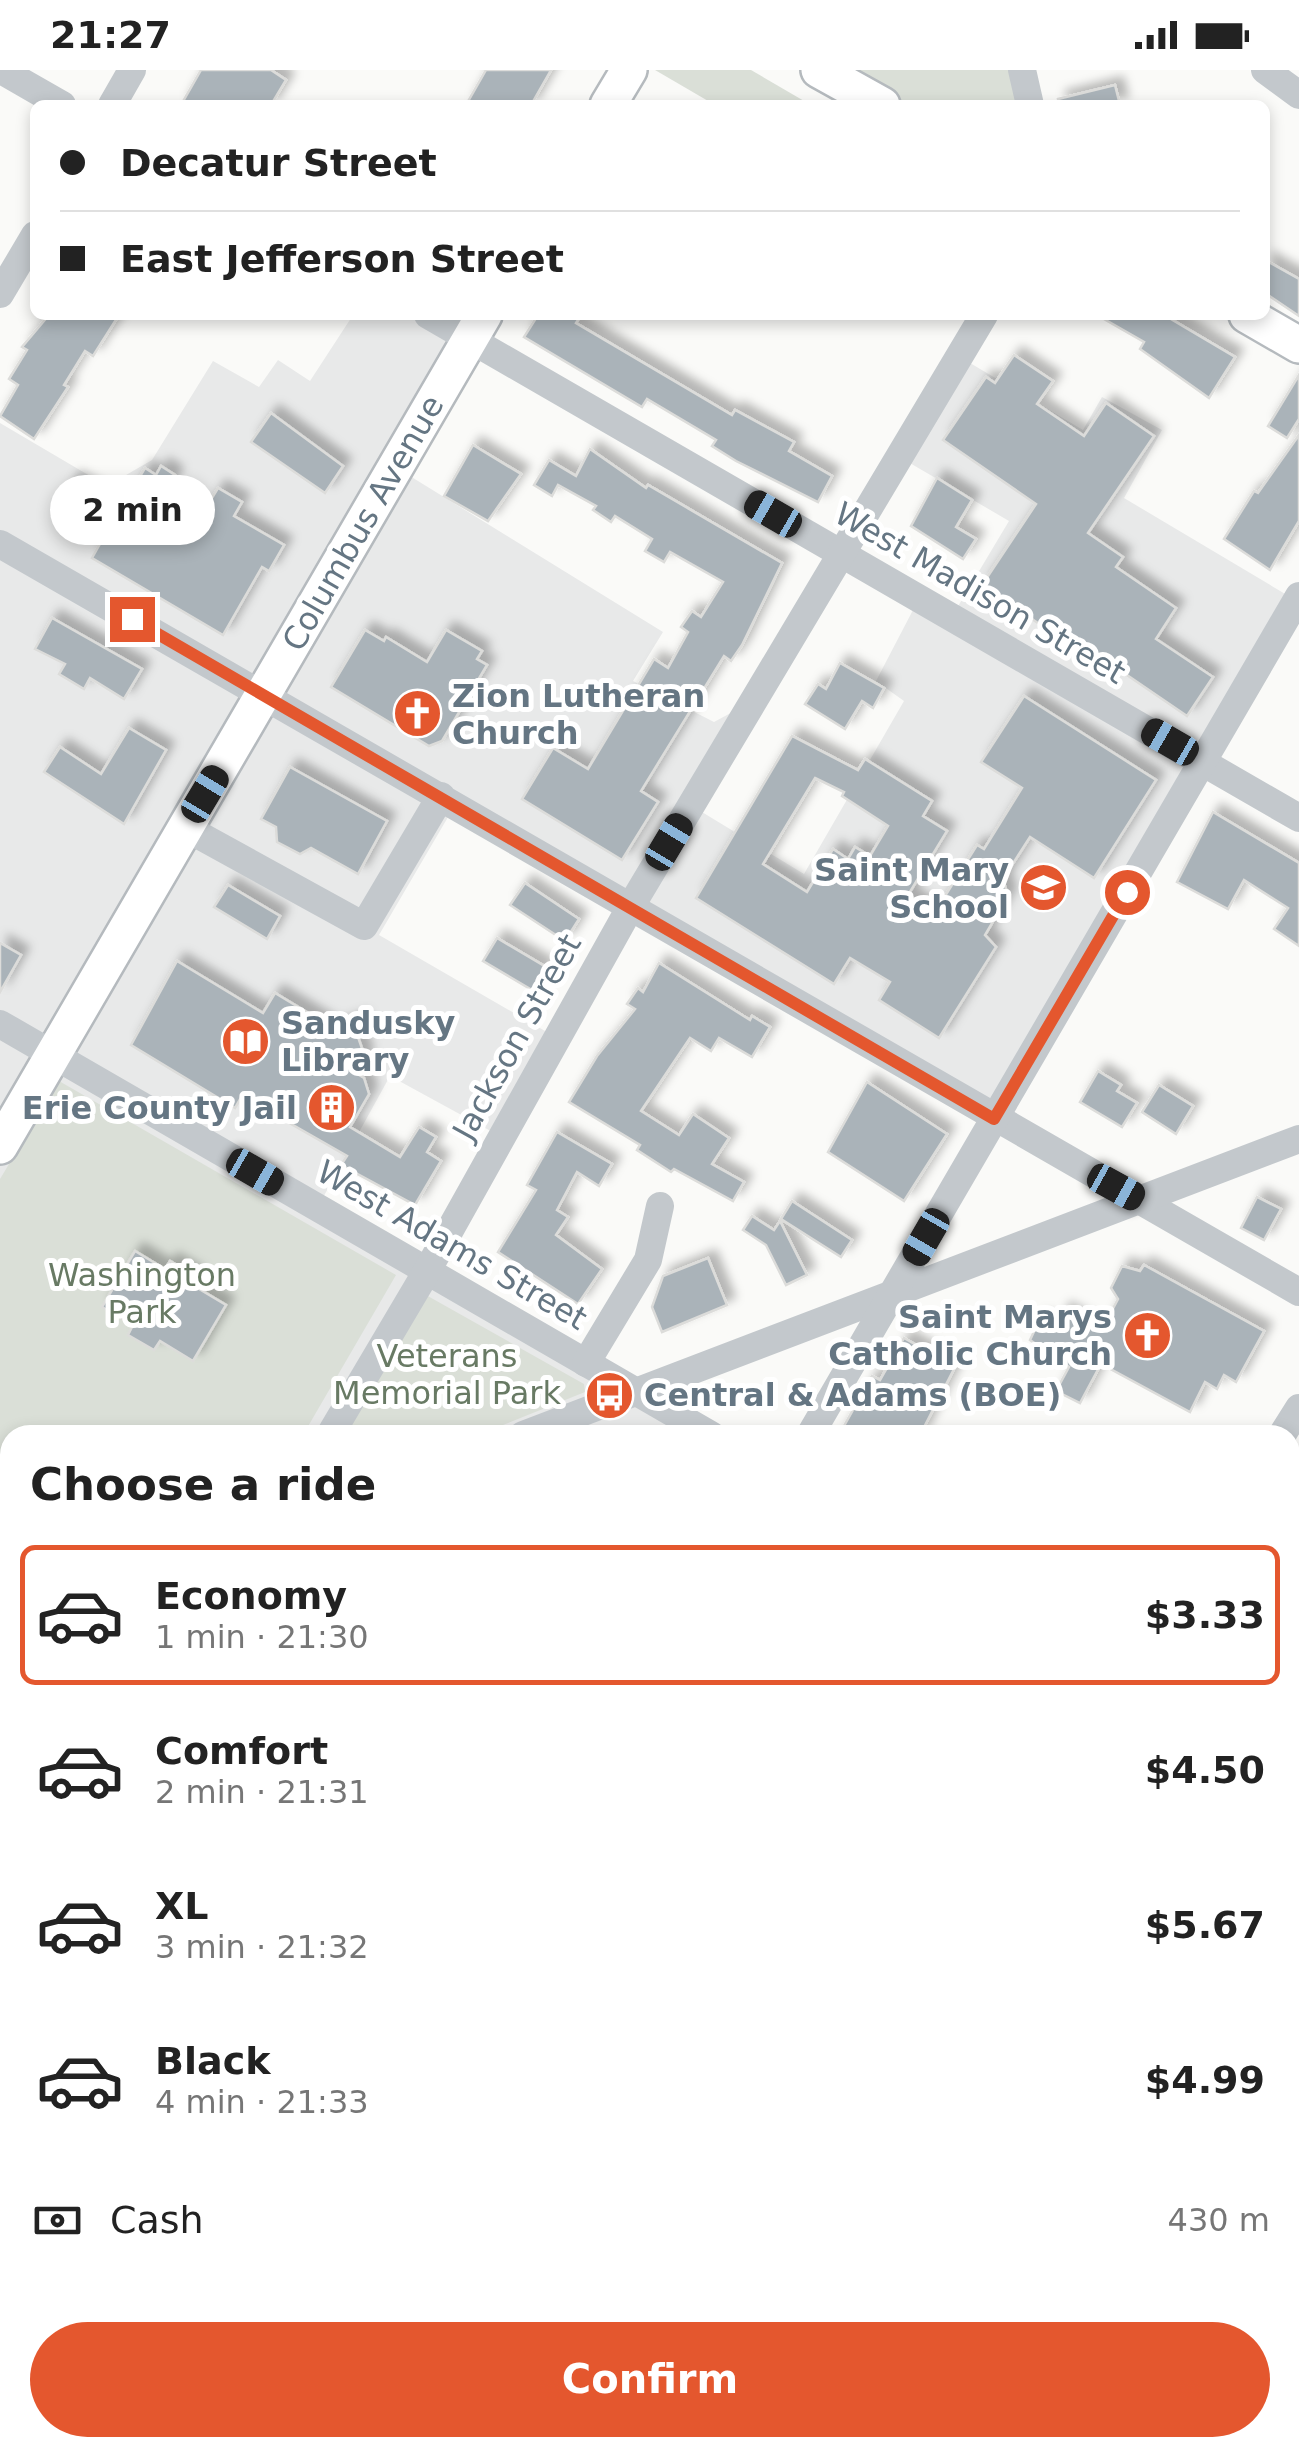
<!DOCTYPE html>
<meta charset="utf-8">
<style>
body{margin:0;font-family:"DejaVu Sans",sans-serif;background:#f2f2f2;color:#222;height:100vh;display:flex;flex-direction:column;font-size:38px;white-space:nowrap}
*{box-sizing:border-box;margin:0}
p{font-size:32px;color:#767676}
.icon{flex:none;width:55px;height:55px;fill:none;stroke:currentColor;stroke-width:2;stroke-linecap:round;stroke-linejoin:round}
.map{position:relative;flex:1;overflow:hidden}
.panel{position:absolute;left:0px;top:1355px;width:1300px;height:1032px;display:flex;flex-direction:column;background:#fff;border-radius:30px 30px 0 0;box-shadow:0 5px 15px #0003}
.panel>*{flex:none}
.guide{position:absolute;left:30px;top:30px;width:1240px;height:220px;border-radius:15px;box-shadow:0 5px 15px #0003;display:grid;align-content:center;height:220px;padding:0 30px;background:#fff}
.end{position:absolute;width:45px;height:45px;margin:-22px;border:12px solid #e4572e;background:#fff;box-shadow:0 0 0 5px #fff}
.from{border-radius:50%}
.bubble{position:absolute;height:70px;border-radius:35px;background:#fff;box-shadow:0 5px 15px #0003;font-size:32px;font-weight:700;line-height:70px;text-align:center}
.car{position:absolute;width:30px;height:60px;margin:-30px -15px;border-radius:12px;box-shadow:0 0 8px 2px #0007;background:linear-gradient(#222 24%,#8ab4d8 0 40%,#222 0 76%,#8ab4d8 0 86%,#222 0)}
.guide b{display:flex;align-items:center;gap:35px;height:95px;font-size:38px}
.guide b+b{border-top:2px solid #e0e0e0}
.guide i{width:25px;height:25px;background:#222}
ul{padding:0;list-style:none}
li{display:flex;align-items:center;gap:30px;height:140px;margin:0 20px 15px;padding:0 10px;border:5px solid transparent;border-radius:15px}
li div{flex:1}
li b{display:block;font-size:38px}
li em{font-style:normal;font-weight:700}
li.current{border-color:#e4572e}
li>.icon{width:90px;height:90px;stroke-width:1.5}
h2{padding:0 30px;font-size:45px;line-height:120px}
.pay{display:flex;align-items:center;gap:25px;height:110px;padding:0 30px;font-size:38px}
.pay p{margin-inline-start:auto}
.cta{display:flex;gap:20px;margin-top:auto;padding:20px 30px}
.cta a{flex:1;height:115px;border-radius:60px;background:#e4572e;color:#fff;font-size:40px;font-weight:700;line-height:115px;text-align:center}
.status{display:flex;justify-content:space-between;align-items:center;height:70px;padding:0 50px;background:#fff;direction:ltr}
.status svg{height:28px;fill:currentColor}
.map>svg:first-child{display:block}
.built{fill:#e8e9e9}
.green{fill:#dadfd7}
.building{fill:#aab3b9;stroke:#dcdcda;stroke-width:2.5;fill-rule:evenodd;filter:url(#shadow)}
.lines{fill:none;stroke-linecap:round;stroke-linejoin:round}
.major-casing{stroke:#b5babe;stroke-width:40}
.minor{stroke:#c3c8cc;stroke-width:28}
.major{stroke:#fff;stroke-width:35}
.route{stroke:#e4572e;stroke-width:12}
.labels{text-anchor:middle;stroke-width:10;stroke-linejoin:round;paint-order:stroke}
.street-label{font-size:32px;fill:#657683;stroke:#fff}
.poi-label{font-size:32px;font-weight:bold;fill:#657683;stroke:#fff;text-anchor:start}
.park-label{font-size:32px;fill:#687a64;stroke:#fff}
</style>
<div class="status"><b>21:27</b><svg viewBox="0 0 49 12"><path d="M0 12V9h3v3zM5 12V6h3v6zM10 12V3h3v9zM15 12V0h3v12zM26 1h20v11H26zM47 4h2v5h-2z"/></svg></div>
<div class="map">
<svg width="1299" height="2387" viewBox="0 0 1299 2387">
<defs>
<filter id="shadow"><feDropShadow dx="8" dy="-8" stdDeviation="5" flood-color="#0004"/></filter>
</defs>
<rect width="100%" height="100%" fill="#fafaf8"/>
<polygon class="built" points="353,245 415,245 462,270 392,395 663,562 633,611 714,652 764,625 697,739 804,804 904,631 876,611 913,540 945,558 1009,451 903,389 965,290 1083,360 1102,327 1162,360 1124,428 1292,528 993,1041 451,742 379,865 552,965 498,1065 390,1006 315,1142 686,1359 682,1365 10,1365 10,2378 721,2378 737,2387 0,2387 0,353 107,416 152,390 213,291 259,317 278,290 310,311"/>
<g class="green">
<polygon points="655,0 751,0 811,35 715,35"/>
<polygon points="843,0 1011,0 1020,35 903,35"/>
<polygon points="59,1011 396,1205 303,1365 10,1365 10,1574 0,1568 0,1109"/>
<polygon points="426,1225 584,1314 585,1322 478,1365 343,1365"/>
</g>
<g class="building">
<polygon points="201,0 271,0 286,10 271,35 181,35"/>
<polygon points="486,0 551,0 531,35 466,35"/>
<polygon points="1115,15 1120,35 1059,35 1058,29"/>
<polygon points="1265,190 1299,209 1299,246 1265,223"/>
<polygon points="49,245 119,245 93,286 85,281 64,315 68,317 34,369 0,346 18,315 9,309 27,280 22,277"/>
<polygon points="538,245 581,245 576,253 732,345 735,340 794,372 789,381 832,406 818,432 736,391 712,376 716,370 647,329 642,337 524,267"/>
<polygon points="1097,245 1164,245 1235,287 1209,328 1140,279 1144,272"/>
<polygon points="1014,285 1053,311 1037,334 1084,366 1106,333 1154,366 1088,463 1123,487 1116,497 1176,538 1156,569 1213,607 1187,646 1121,601 1117,607 982,515 1036,434 943,370 986,307 995,313"/>
<polygon points="1299,305 1299,349 1287,368 1268,356"/>
<polygon points="271,343 343,396 325,423 251,372"/>
<polygon points="1299,365 1299,451 1270,500 1224,469 1254,421 1258,423"/>
<polygon points="473,375 521,404 488,451 444,426"/>
<polygon points="590,379 646,418 648,415 782,493 742,575 731,591 724,586 641,721 658,732 622,790 522,729 553,678 588,699 654,589 668,598 688,562 681,557 692,541 701,547 723,512 670,482 664,492 645,481 652,469 615,446 611,452 593,440 596,436 558,415 552,426 534,415 549,390 576,406"/>
<polygon points="161,396 175,405 158,434 195,456 218,418 242,432 234,446 284,475 269,501 262,497 223,565 92,488 101,472 52,445 73,409 116,433 118,430 124,433 145,398 156,405"/>
<polygon points="937,408 972,430 956,457 976,469 963,489 911,456"/>
<polygon points="52,548 142,599 124,629 90,608 84,619 59,604 65,594 35,579"/>
<polygon points="365,560 384,571 386,567 427,592 446,560 482,581 477,589 487,595 442,671 429,676 331,617"/>
<polygon points="840,593 884,618 873,638 862,631 845,659 805,634 818,614 826,619"/>
<path d="M1024,626L1156,710L1094,808L1030,767L1003,809L1008,826L985,865L996,877L939,968L879,930L890,912L850,888L834,914L696,828L792,666L858,700L865,689L932,731L923,746L947,761L908,825L935,842L977,775L984,779L1022,718L981,692ZM815,708L844,722L842,726L888,756L870,786L855,777L848,789L833,779L807,822L763,794Z"/>
<polygon points="129,658 166,680 124,754 44,702 60,677 101,704"/>
<polygon points="290,697 387,751 358,804 311,778 300,784 277,772 276,757 261,749"/>
<polygon points="1213,742 1299,793 1299,876 1274,859 1288,838 1244,810 1228,839 1177,812"/>
<polygon points="525,813 579,849 565,871 510,835"/>
<polygon points="228,815 280,846 267,869 214,837"/>
<polygon points="497,868 546,897 532,920 483,891"/>
<polygon points="0,873 21,885 0,922"/>
<polygon points="177,891 263,943 275,923 333,958 360,949 365,965 358,967 365,987 356,1003 364,1008 369,1024 350,1057 400,1087 419,1057 436,1067 427,1082 441,1091 415,1135 341,1095 347,1086 242,1026 235,1038 131,975"/>
<polygon points="659,893 750,950 752,946 770,957 752,987 719,968 711,981 690,968 641,1041 679,1065 693,1044 729,1068 712,1094 744,1112 733,1131 674,1099 671,1102 637,1080 640,1075 569,1032 597,986 635,939 627,934 638,918 643,922"/>
<polygon points="1098,1001 1121,1015 1117,1021 1137,1033 1122,1057 1080,1032"/>
<polygon points="867,1012 947,1064 904,1131 828,1082"/>
<polygon points="1159,1015 1193,1036 1176,1064 1142,1042"/>
<polygon points="557,1062 612,1094 599,1116 577,1102 557,1140 568,1147 556,1165 602,1199 578,1234 498,1182 536,1120 527,1115"/>
<polygon points="1257,1127 1281,1139 1264,1170 1241,1158"/>
<polygon points="792,1131 852,1170 841,1187 781,1149"/>
<polygon points="752,1146 774,1160 780,1151 807,1205 786,1215 766,1175 743,1160"/>
<polygon points="135,1181 165,1199 170,1191 196,1206 191,1214 226,1235 193,1291 160,1271 154,1280 128,1265 133,1255 102,1237"/>
<polygon points="708,1188 727,1235 662,1262 652,1237 663,1206"/>
<polygon points="1144,1195 1264,1261 1236,1312 1224,1305 1217,1319 1205,1312 1190,1342 1101,1294 1080,1333 1056,1321 1069,1297 1030,1270 1040,1249 1055,1257 1063,1240 1101,1261 1118,1229 1111,1218 1122,1196 1140,1201"/>
<polygon points="904,1268 955,1297 920,1365 839,1365 872,1306 880,1310"/>
</g>
<g class="lines">
<defs>
<g id="major">
<polyline points="819,0 882,35"/>
<polyline points="608,35 629,0"/>
<polyline points="1247,245 1299,275"/>
<polyline points="0,1076 484,245"/>
<polyline points="0,1449 10,1455"/>
<polyline points="1290,2199 1299,2204"/>
</g>
</defs>
<use href="#major" class="major-casing"/>
<g class="minor">
<polyline points="1,0 62,35"/>
<polyline points="1022,0 1030,35"/>
<polyline points="1265,0 1299,25"/>
<polyline points="112,35 132,0"/>
<polyline points="0,224 35,165"/>
<polyline points="428,245 1299,748"/>
<polyline points="0,474 1299,1222"/>
<polyline points="186,758 364,856 441,726"/>
<polyline points="0,954 711,1365"/>
<polyline points="586,1293 648,1190 660,1136"/>
<polyline points="330,1365 427,1201 631,836 984,245"/>
<polyline points="523,1365 1299,1069"/>
<polyline points="810,1365 1299,526"/>
<polyline points="1282,1365 1299,1338"/>
<polyline points="0,1584 10,1590"/>
<polyline points="1290,1702 1299,1707"/>
<polyline points="0,1931 10,1914"/>
<polyline points="0,1951 10,1956"/>
<polyline points="1290,2173 1299,2158"/>
<polyline points="737,2378 754,2387"/>
<polyline points="0,2386 2,2387"/>
<polyline points="214,2387 219,2378"/>
<polyline points="687,2387 693,2378"/>
<polyline points="1160,2387 1165,2378"/>
</g>
<use href="#major" class="major"/>
</g>
<g class="lines">
<polyline class="route" points="132,549 994,1049 1127,822"/>
</g>
<defs>
<symbol id="church-disc" viewBox="-11 -11 22 22"><circle r="9.5" fill="#e4572e" stroke="#fff"/><path d="M-1.2-6h2.4v3.5h3.3v2.4h-3.3V6h-2.4V-.1h-3.3v-2.4h3.3Z" fill="#fff"/></symbol>
<symbol id="school-disc" viewBox="-11 -11 22 22"><circle r="9.5" fill="#e4572e" stroke="#fff"/><path d="M0-5L7-2L0 1L-7-2ZM-4 1L0 2.5L4 1V4Q0 6-4 4Z" fill="#fff"/></symbol>
<symbol id="library-disc" viewBox="-11 -11 22 22"><circle r="9.5" fill="#e4572e" stroke="#fff"/><path d="M-6-4Q-3-5.5-.7-3.5V5Q-3 3-6 4ZM6-4Q3-5.5 .7-3.5V5Q3 3 6 4Z" fill="#fff"/></symbol>
<symbol id="building-disc" viewBox="-11 -11 22 22"><circle r="9.5" fill="#e4572e" stroke="#fff"/><path d="M-4-6H4V6H1V3H-1V6H-4ZM-2.5-4.3h1.7v1.8h-1.7ZM.8-4.3h1.7v1.8H.8ZM-2.5-1h1.7V.8h-1.7ZM.8-1h1.7V.8H.8Z" fill="#fff"/></symbol>
<symbol id="bus-disc" viewBox="-11 -11 22 22"><circle r="9.5" fill="#e4572e" stroke="#fff"/><path d="M-5-6H5V4H4V6H2V4H-2V6H-4V4H-5ZM-3.5-4V0h7V-4ZM-3.5 1.2v1.5H-2V1.2ZM2 1.2v1.5H3.5V1.2Z" fill="#fff"/></symbol>
</defs>
<g fill-rule="evenodd">
<use href="#church-disc" x="390" y="616" width="55" height="55"/>
<use href="#school-disc" x="1016" y="790" width="55" height="55"/>
<use href="#library-disc" x="218" y="944" width="55" height="55"/>
<use href="#building-disc" x="304" y="1010" width="55" height="55"/>
<use href="#church-disc" x="1120" y="1238" width="55" height="55"/>
<use href="#bus-disc" x="582" y="1298" width="55" height="55"/>
</g>
<g class="labels">
<g class="street-label">
<text transform="translate(363 453) rotate(-60)" y="11">Columbus Avenue</text>
<text transform="translate(980 523) rotate(30)" y="11">West Madison Street</text>
<text transform="translate(517 967) rotate(-61)" y="11">Jackson Street</text>
<text transform="translate(452 1175) rotate(30)" y="11">West Adams Street</text>
</g>
<g class="poi-label">
<text x="452" y="637">Zion Lutheran<tspan x="452" dy="37">Church</tspan></text>
<text x="1009" y="811" text-anchor="end">Saint Mary<tspan x="1009" dy="37">School</tspan></text>
<text x="281" y="964">Sandusky<tspan x="281" dy="37">Library</tspan></text>
<text x="297" y="1049" text-anchor="end">Erie County Jail</text>
<text x="1112" y="1258" text-anchor="end">Saint Marys<tspan x="1112" dy="37">Catholic Church</tspan></text>
<text x="644" y="1336">Central &amp; Adams (BOE)</text>
</g>
<g class="park-label">
<text x="142" y="1216">Washington<tspan x="142" dy="37">Park</tspan></text>
<text x="447" y="1297">Veterans<tspan x="447" dy="37">Memorial Park</tspan></text>
</g>
</g>
</svg>
<i class="end from" style="left:1127px;top:822px"></i>
<i class="end" style="left:132px;top:549px"></i>
<div class="bubble" style="left:50px;top:405px;width:165px">2 min</div>
<i class="car" style="left:773px;top:444px;rotate:300deg"></i>
<i class="car" style="left:1170px;top:672px;rotate:300deg"></i>
<i class="car" style="left:205px;top:724px;rotate:31deg"></i>
<i class="car" style="left:669px;top:772px;rotate:31deg"></i>
<i class="car" style="left:255px;top:1102px;rotate:120deg"></i>
<i class="car" style="left:1116px;top:1117px;rotate:119deg"></i>
<i class="car" style="left:926px;top:1167px;rotate:210deg"></i>
<div class="guide">
<b><i class="from"></i>Decatur Street</b>
<b><i></i>East Jefferson Street</b>
</div>
<section class="panel">
<h2>Choose a ride</h2>
<ul>
<li class="current"><svg class="icon" aria-label="car" viewBox="0 0 24 24"><path d="M5 17H2v-5l4-1 3-4h7l3 4 3 1v5h-3M9 17h6M6 11h13"/><circle cx="7" cy="17" r="2"/><circle cx="17" cy="17" r="2"/></svg><div><b>Economy</b><p>1 min · 21:30</p></div><em>$3.33</em></li>
<li><svg class="icon" aria-label="car" viewBox="0 0 24 24"><path d="M5 17H2v-5l4-1 3-4h7l3 4 3 1v5h-3M9 17h6M6 11h13"/><circle cx="7" cy="17" r="2"/><circle cx="17" cy="17" r="2"/></svg><div><b>Comfort</b><p>2 min · 21:31</p></div><em>$4.50</em></li>
<li><svg class="icon" aria-label="car" viewBox="0 0 24 24"><path d="M5 17H2v-5l4-1 3-4h7l3 4 3 1v5h-3M9 17h6M6 11h13"/><circle cx="7" cy="17" r="2"/><circle cx="17" cy="17" r="2"/></svg><div><b>XL</b><p>3 min · 21:32</p></div><em>$5.67</em></li>
<li><svg class="icon" aria-label="car" viewBox="0 0 24 24"><path d="M5 17H2v-5l4-1 3-4h7l3 4 3 1v5h-3M9 17h6M6 11h13"/><circle cx="7" cy="17" r="2"/><circle cx="17" cy="17" r="2"/></svg><div><b>Black</b><p>4 min · 21:33</p></div><em>$4.99</em></li>
</ul>
<div class="pay"><svg class="icon" aria-label="cash" viewBox="0 0 24 24"><path d="M3 7h18v10H3z"/><circle cx="12" cy="12" r="2"/></svg>Cash<p>430 m</p></div>
<div class="cta"><a>Confirm</a></div>
</section>
</div>
